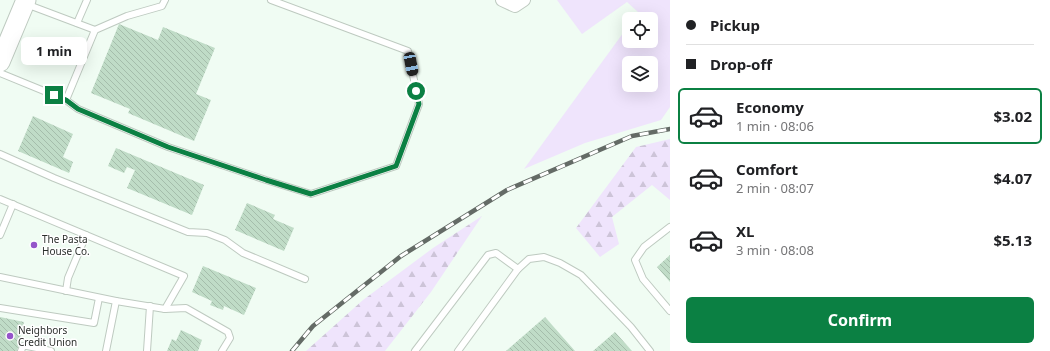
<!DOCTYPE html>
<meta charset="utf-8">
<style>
body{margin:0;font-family:"Noto Sans",sans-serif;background:#f6f6f6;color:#202124;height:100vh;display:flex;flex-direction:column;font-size:15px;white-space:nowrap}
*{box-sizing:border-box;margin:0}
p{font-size:13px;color:#757577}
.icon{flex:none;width:22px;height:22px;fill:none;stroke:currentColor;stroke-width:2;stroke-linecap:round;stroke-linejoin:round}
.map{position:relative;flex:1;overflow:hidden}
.sheet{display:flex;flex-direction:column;background:#fff;width:380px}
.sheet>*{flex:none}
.hud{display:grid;align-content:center;height:88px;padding:0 16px;background:#fff}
.fabs{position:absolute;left:622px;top:12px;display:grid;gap:8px}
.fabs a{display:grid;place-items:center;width:36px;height:36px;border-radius:6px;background:#fff;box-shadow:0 4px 16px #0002;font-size:20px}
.end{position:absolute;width:18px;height:18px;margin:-9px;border:5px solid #0b8043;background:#fff;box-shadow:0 0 0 2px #fff}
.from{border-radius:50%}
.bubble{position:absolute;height:28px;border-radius:6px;background:#fff;box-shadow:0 4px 16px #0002;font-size:13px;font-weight:700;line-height:28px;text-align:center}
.car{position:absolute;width:12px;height:24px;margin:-12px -6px;border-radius:5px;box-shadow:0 0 3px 1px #0007;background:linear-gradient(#222 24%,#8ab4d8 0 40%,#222 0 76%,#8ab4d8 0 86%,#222 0)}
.hud b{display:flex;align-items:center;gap:14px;height:38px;font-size:15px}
.hud b+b{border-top:1px solid #e0e0e0}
.hud i{width:10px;height:10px;background:#202124}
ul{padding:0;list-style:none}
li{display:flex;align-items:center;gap:12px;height:56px;margin:0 8px 6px;padding:0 8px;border:2px solid transparent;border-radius:6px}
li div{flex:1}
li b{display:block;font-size:15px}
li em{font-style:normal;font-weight:700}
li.selected{border-color:#0b8043}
li>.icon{width:36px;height:36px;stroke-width:1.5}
.cta{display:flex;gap:8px;margin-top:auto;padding:8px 16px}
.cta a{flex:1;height:46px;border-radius:6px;background:#0b8043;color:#fff;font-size:16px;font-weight:700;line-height:46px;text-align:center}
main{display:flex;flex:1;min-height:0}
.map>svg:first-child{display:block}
.green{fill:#efe4fc;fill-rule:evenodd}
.forest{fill:url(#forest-firs)}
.building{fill:url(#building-back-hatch)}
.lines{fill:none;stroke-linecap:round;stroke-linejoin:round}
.lane-casing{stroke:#becac0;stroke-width:8}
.street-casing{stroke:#becac0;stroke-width:14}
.primary-casing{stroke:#becac0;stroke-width:21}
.lane{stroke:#fff;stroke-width:6}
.street{stroke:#fff;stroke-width:12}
.primary{stroke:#fff;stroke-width:19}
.rail-casing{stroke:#646b66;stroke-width:4.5}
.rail{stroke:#fff;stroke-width:3;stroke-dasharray:9;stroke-linecap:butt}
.route{stroke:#0b8043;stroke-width:5}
.poi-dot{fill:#9554ca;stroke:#fff;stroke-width:1.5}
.labels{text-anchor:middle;stroke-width:3;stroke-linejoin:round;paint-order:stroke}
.poi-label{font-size:10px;fill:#2b2f2c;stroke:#fff;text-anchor:start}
</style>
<main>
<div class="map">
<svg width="670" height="351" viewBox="0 0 670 351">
<defs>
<pattern id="forest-firs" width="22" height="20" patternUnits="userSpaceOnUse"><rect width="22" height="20" fill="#efe4fc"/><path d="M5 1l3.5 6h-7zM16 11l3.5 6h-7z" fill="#cdc4d8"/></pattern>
<pattern id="building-back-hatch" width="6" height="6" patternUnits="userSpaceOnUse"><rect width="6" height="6" fill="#c0dcc7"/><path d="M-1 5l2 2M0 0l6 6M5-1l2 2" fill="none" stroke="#a5bdab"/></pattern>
</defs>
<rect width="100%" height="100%" fill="#f0fcf3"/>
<path class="green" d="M557,0H670V107L661,120L585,143L524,169L629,25V41H651V19H634L638,12L627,2L582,34ZM629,63H651V85H629Z"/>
<g class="forest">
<polygon points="670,139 670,200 652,185 612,217 619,244 600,257 576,228 636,147"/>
<polygon points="482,216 431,292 385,351 306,351 363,300 433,248"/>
</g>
<g class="building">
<polygon points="119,24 158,40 163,27 215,48 196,94 211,100 194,141 128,113 130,109 91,93"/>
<polygon points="33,116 73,134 63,157 73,162 69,173 18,151"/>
<polygon points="116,148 204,185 192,215 127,188 135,170 127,167 124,173 108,166"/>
<polygon points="247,203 275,215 273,219 294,228 284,251 235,230"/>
<polygon points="670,255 670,282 657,267"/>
<polygon points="203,266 256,288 244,315 224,306 223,310 210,305 212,301 192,292"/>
<polygon points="0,317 24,322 17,351 0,351"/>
<polygon points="545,317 575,351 506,351"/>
<polygon points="181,330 202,340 198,351 167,351 172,339 176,341"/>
<polygon points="615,332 632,351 593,351"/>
</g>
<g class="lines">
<defs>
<g id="lane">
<polyline points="26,4 95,30 66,100"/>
<polyline points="77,23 87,0"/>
<polyline points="95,30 127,16 162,6 165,0"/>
<polyline points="0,73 66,100 78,109 168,147 266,180 311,194 396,166 419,104 408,51 271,0"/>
<polyline points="0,154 54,178 188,232 207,233 225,240 243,253 305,279"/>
<polyline points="0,199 184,276 165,309 116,301"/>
<polyline points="670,227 644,247 635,260 643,279 670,311"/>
<polyline points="0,235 13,204"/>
<polyline points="0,277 116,301 106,351"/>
<polyline points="66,291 68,278 86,235"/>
<polyline points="0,308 94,323 99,298"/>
<polyline points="165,309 186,308 228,332 230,338 222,351"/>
<polyline points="21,351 23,346 27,346 51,351"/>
<polyline points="147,351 150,306"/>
<polyline points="415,351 488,255 496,253 518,269"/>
<polyline points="458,351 518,269 529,259 544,257 560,263 581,275 631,327 650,351"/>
</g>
<polyline id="street" points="502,0 515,6 524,0"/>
<polyline id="primary" points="0,62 26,0"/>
</defs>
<use href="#lane" class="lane-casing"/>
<use href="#street" class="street-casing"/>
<use href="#primary" class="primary-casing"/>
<use href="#lane" class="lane"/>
<use href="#street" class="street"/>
<use href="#primary" class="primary"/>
<defs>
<polyline id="rail" points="292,351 313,326 401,256 507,190 632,136 670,129"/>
</defs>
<use href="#rail" class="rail-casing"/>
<use href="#rail" class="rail"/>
</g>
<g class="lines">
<polyline class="route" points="54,95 66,100 78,109 168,147 266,180 311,194 396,166 419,104 416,91"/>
</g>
<g class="poi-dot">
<circle cx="34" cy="245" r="4"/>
<circle cx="10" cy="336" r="4"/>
</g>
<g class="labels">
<g class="poi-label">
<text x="42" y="243">The Pasta<tspan x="42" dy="12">House Co.</tspan></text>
<text x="18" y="334">Neighbors<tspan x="18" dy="12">Credit Union</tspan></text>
</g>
</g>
</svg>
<div class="fabs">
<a><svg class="icon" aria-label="locate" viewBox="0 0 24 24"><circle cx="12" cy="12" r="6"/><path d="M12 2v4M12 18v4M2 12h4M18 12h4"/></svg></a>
<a><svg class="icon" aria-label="layers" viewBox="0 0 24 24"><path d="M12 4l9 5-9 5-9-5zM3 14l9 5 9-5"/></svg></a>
</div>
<i class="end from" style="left:416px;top:91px"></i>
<i class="end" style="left:54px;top:95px"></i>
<div class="bubble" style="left:21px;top:37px;width:66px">1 min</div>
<i class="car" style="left:411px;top:64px;rotate:169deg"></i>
</div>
<section class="sheet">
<div class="hud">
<b><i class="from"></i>Pickup</b>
<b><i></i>Drop-off</b>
</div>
<ul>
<li class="selected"><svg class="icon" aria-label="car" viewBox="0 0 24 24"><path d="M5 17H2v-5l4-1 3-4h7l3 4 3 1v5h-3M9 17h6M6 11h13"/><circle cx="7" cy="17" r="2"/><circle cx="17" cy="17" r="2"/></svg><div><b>Economy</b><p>1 min · 08:06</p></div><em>$3.02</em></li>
<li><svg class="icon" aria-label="car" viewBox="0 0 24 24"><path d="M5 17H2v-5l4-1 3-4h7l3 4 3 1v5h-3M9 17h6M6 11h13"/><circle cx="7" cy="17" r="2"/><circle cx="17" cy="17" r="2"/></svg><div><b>Comfort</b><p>2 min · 08:07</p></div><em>$4.07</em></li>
<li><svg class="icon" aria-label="car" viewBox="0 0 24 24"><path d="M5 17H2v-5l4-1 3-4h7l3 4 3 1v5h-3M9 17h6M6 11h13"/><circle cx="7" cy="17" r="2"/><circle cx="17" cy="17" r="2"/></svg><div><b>XL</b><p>3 min · 08:08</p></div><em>$5.13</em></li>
</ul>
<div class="cta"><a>Confirm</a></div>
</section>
</main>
